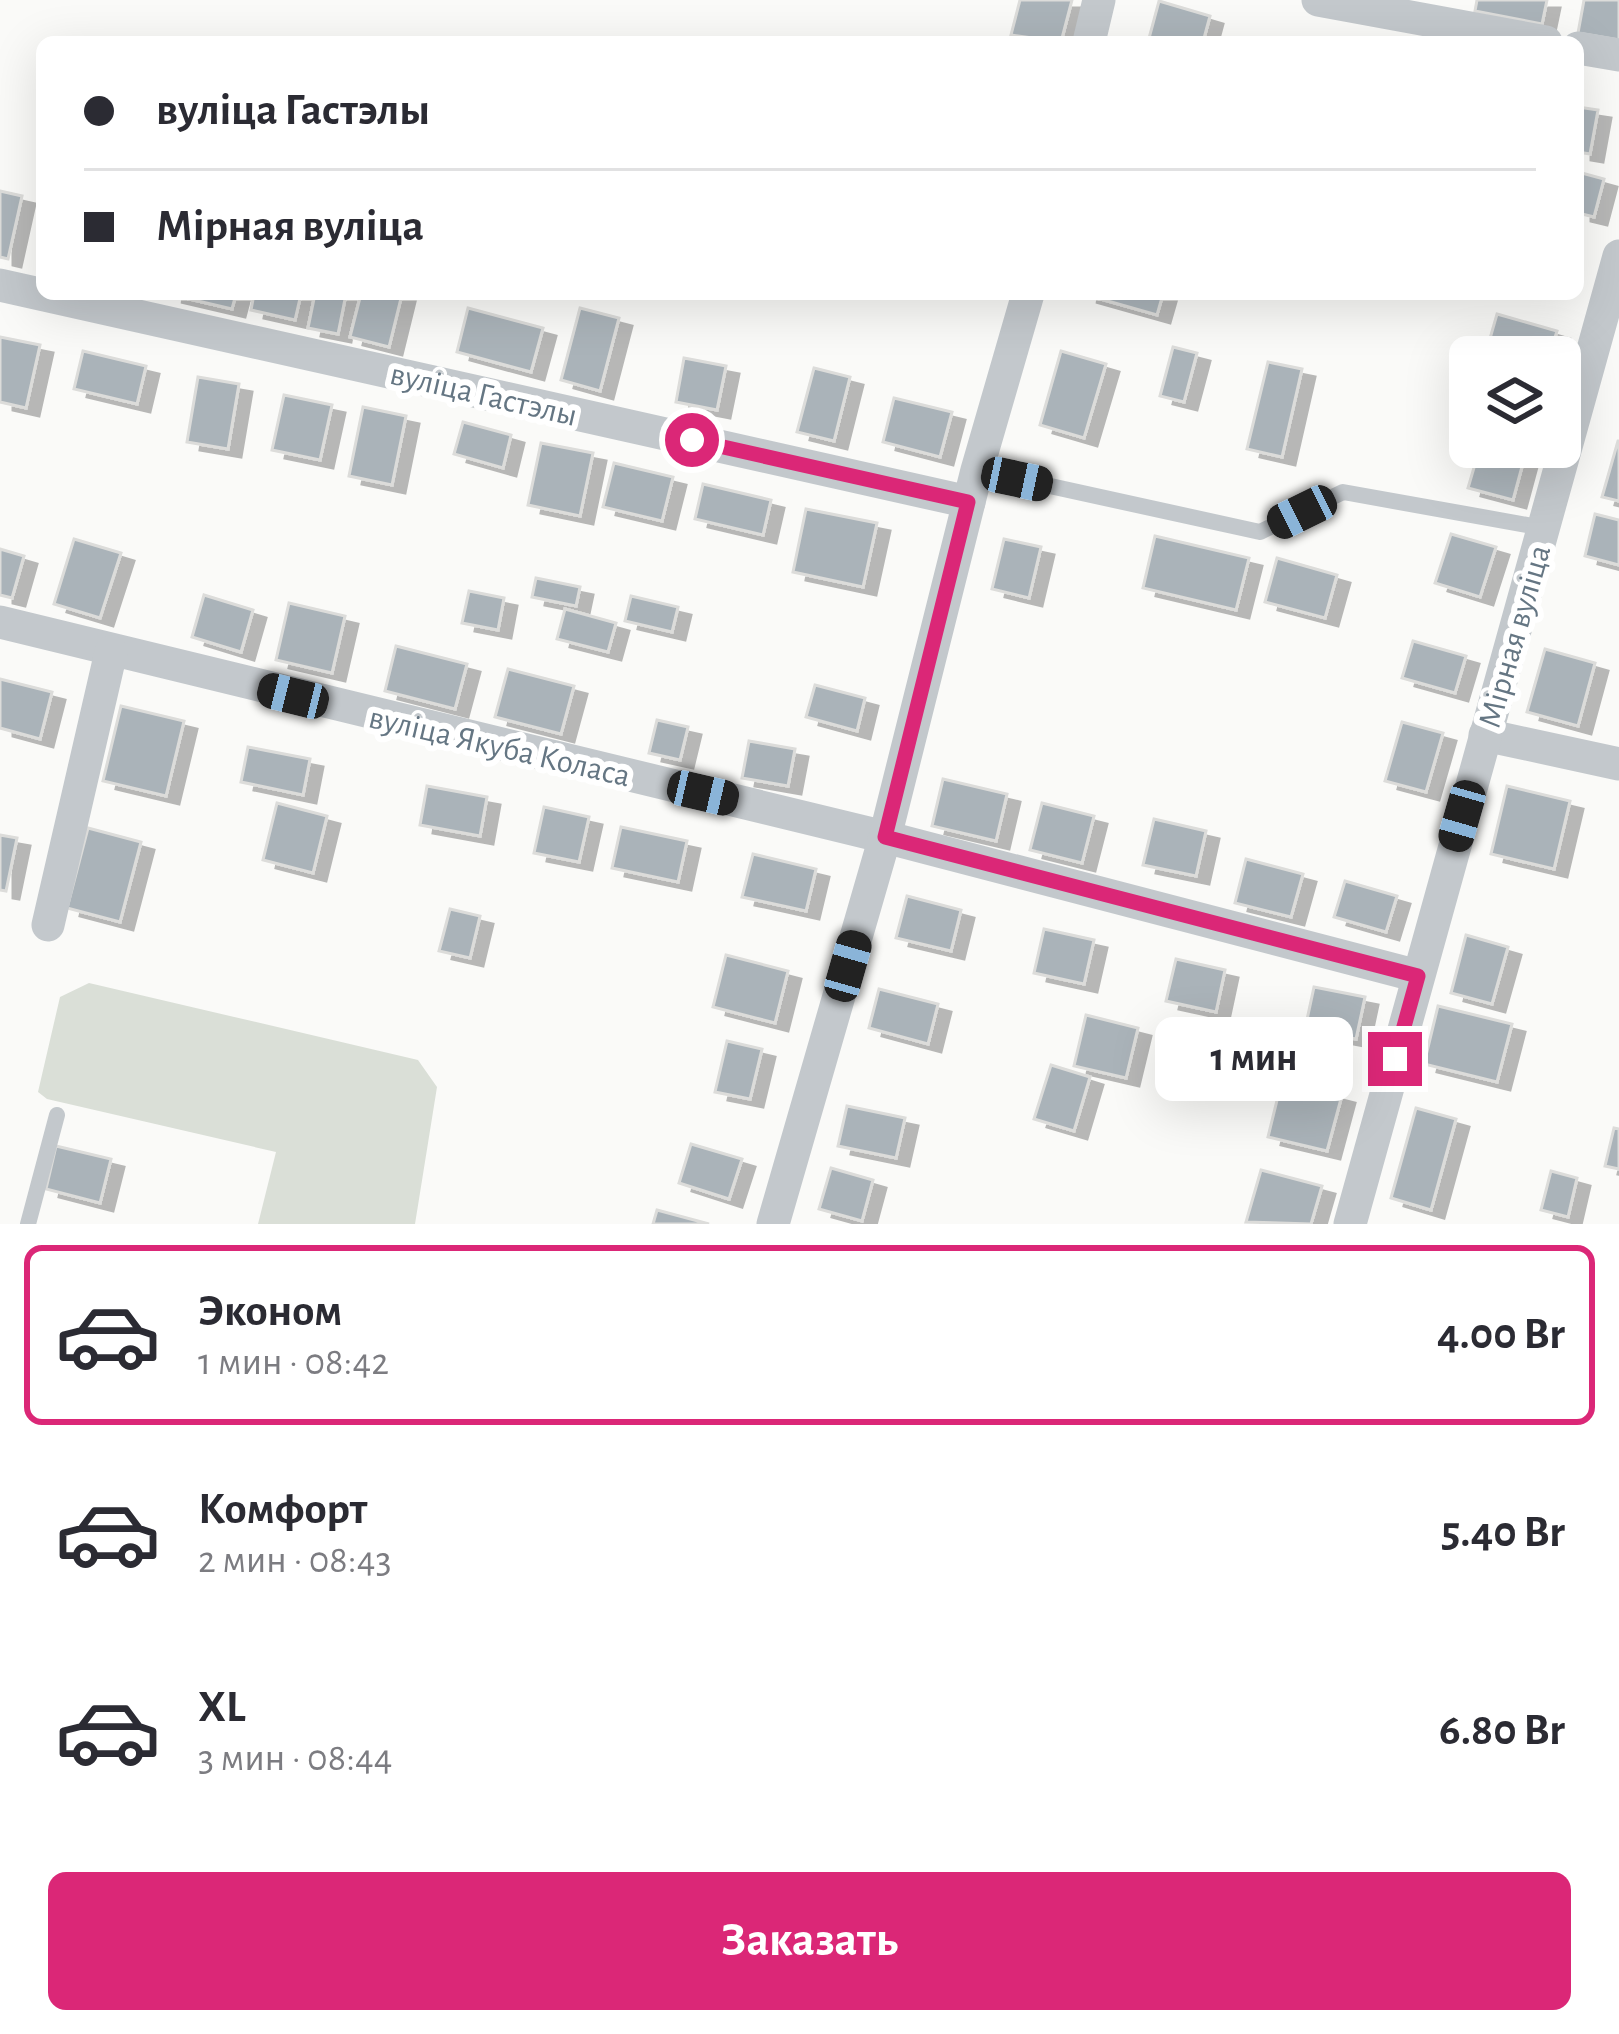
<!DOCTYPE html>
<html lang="ru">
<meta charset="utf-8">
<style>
body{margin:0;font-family:"Alegreya Sans",sans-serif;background:#f7f7f7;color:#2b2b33;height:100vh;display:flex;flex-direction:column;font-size:45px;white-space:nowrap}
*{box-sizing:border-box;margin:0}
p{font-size:39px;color:#7c7c81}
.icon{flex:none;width:66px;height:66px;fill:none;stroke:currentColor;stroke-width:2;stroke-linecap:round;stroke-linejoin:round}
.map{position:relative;height:1224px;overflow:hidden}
.details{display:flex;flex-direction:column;background:#fff;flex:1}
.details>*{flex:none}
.hud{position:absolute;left:36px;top:36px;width:1548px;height:264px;border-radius:18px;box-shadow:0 12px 48px #0002;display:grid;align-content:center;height:264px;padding:0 48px;background:#fff}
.buttons{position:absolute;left:1449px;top:336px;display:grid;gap:24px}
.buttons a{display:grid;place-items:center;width:132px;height:132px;border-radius:18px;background:#fff;box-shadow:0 12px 48px #0002;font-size:60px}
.end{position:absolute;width:54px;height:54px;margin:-27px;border:15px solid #db2777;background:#fff;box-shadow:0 0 0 6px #fff}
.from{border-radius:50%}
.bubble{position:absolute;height:84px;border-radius:18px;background:#fff;box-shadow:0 12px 48px #0002;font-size:39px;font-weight:600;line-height:84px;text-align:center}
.car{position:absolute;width:36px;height:72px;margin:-36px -18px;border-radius:15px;box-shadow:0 0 9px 3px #0007;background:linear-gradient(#222 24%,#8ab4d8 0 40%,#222 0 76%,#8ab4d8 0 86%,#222 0)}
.hud b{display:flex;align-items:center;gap:42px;height:114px;font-size:45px}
.hud b+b{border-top:3px solid #e1e1e2}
.hud i{width:30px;height:30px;background:#2b2b33}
ul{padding:21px 0 0;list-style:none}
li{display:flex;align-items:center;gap:36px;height:180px;margin:0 24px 18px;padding:0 24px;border:6px solid transparent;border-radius:18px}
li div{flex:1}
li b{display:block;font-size:45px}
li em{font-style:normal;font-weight:600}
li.on{border-color:#db2777}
li>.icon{width:108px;height:108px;stroke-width:1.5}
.action{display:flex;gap:24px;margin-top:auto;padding:24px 48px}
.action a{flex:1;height:138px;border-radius:18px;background:#db2777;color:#fff;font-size:48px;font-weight:600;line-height:138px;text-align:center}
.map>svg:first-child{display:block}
.green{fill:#dadfd7}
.building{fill:#aab3b9;stroke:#dcdcda;stroke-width:3;filter:url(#shadow)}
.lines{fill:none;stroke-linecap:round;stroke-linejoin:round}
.lane{stroke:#c3c8cc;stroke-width:16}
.street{stroke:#c3c8cc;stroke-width:33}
.route{stroke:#db2777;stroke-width:15}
.labels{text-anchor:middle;stroke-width:12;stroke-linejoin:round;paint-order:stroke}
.street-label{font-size:33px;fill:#657683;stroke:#fff}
</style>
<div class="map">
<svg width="1619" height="1224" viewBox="0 0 1619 1224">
<defs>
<filter id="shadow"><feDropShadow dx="13" dy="8" stdDeviation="0" flood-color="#0004"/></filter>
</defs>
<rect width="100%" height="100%" fill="#fafaf8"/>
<polygon class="green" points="89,983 418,1060 437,1087 415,1224 258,1224 276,1152 47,1099 38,1092 60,997"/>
<g class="building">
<polygon points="1020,0 1072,0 1061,42 1011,35"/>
<polygon points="1477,0 1547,0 1542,24 1475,11"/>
<polygon points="1584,0 1619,0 1619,40 1578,33"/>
<polygon points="1159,1 1210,16 1203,42 1148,42"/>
<polygon points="1578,107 1598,110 1590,154 1578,152"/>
<polygon points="1578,172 1604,179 1594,217 1578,213"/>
<polygon points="0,191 22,196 8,259 0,257"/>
<polygon points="168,294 236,294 232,309"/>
<polygon points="254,294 301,294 295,320 251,310"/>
<polygon points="315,294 346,294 338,334 308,328"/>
<polygon points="361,294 402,294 389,347 350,337"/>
<polygon points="1083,294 1163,294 1157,315"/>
<polygon points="468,308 543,328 531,372 457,352"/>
<polygon points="580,308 619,318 600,391 561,380"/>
<polygon points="1497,314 1557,331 1549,357 1516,357 1487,349"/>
<polygon points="0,337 40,345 26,408 0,402"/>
<polygon points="1173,347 1197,353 1184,402 1160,396"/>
<polygon points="83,351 146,366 137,404 74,389"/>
<polygon points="1061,351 1106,364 1084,438 1040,425"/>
<polygon points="684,358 726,366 717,410 676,402"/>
<polygon points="1268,362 1302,369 1282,457 1247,449"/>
<polygon points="814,368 850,377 834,441 797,432"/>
<polygon points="198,377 239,384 228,449 187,442"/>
<polygon points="284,395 332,405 320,460 272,450"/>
<polygon points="894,398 952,412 940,457 883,442"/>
<polygon points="363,407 406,416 392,485 349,476"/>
<polygon points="463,422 511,435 503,468 454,454"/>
<polygon points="1618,441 1619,441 1619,501 1602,497"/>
<polygon points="541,443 593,453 580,516 528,505"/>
<polygon points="1480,447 1527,448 1513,500 1468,488"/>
<polygon points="614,463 673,477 662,521 603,507"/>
<polygon points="703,484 771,500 763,535 695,519"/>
<polygon points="806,509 877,523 863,587 793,572"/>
<polygon points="1595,514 1619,520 1619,565 1585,556"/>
<polygon points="1451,534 1496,547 1480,597 1435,583"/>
<polygon points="1155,536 1249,558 1236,610 1143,588"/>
<polygon points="74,539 121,553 100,618 54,604"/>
<polygon points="1004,539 1041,547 1029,598 992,589"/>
<polygon points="0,549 24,556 12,598 0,595"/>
<polygon points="1277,558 1337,575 1325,618 1265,602"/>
<polygon points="536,578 580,587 576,606 532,597"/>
<polygon points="469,591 504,598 498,630 462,623"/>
<polygon points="204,595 253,610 241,652 192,637"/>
<polygon points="631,596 678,607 672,632 625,621"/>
<polygon points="289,603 345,616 332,673 276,660"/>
<polygon points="565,609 616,623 608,652 557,639"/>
<polygon points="1413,641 1466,656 1455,693 1402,678"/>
<polygon points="396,646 467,664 455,709 385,691"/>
<polygon points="1545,649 1595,663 1578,726 1527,712"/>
<polygon points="508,669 574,686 561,734 495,717"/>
<polygon points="0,679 52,692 40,739 0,728"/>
<polygon points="815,685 865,698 857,731 806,717"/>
<polygon points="121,706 184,721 166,796 103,781"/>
<polygon points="657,720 688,727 680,760 649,753"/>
<polygon points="1402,722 1443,733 1426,792 1385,781"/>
<polygon points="749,741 795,749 788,786 742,778"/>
<polygon points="248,747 310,759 303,795 241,782"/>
<polygon points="943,779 1007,794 996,841 932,826"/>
<polygon points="427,786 487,797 480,836 420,825"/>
<polygon points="1507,786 1570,801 1554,869 1491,854"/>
<polygon points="277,803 327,816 313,873 263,860"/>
<polygon points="1042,803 1094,816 1082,863 1030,850"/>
<polygon points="544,807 589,817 579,862 534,853"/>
<polygon points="1154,819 1206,831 1196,876 1143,865"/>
<polygon points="621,827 687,841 678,882 612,868"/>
<polygon points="88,828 141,842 120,922 67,908"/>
<polygon points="0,835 17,838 6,891 0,890"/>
<polygon points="753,854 816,869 806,911 742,897"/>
<polygon points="1246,859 1303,874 1291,917 1235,903"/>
<polygon points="1345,881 1397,896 1386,932 1334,917"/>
<polygon points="907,896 961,910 951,951 896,938"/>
<polygon points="450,909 480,916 470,958 439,951"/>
<polygon points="1044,929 1094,940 1084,984 1034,973"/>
<polygon points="1466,935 1508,947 1492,1004 1451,993"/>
<polygon points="726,955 788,971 775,1023 713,1007"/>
<polygon points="1176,959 1225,970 1216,1012 1166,1001"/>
<polygon points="1314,987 1365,997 1356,1039 1305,1029"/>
<polygon points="879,989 938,1004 928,1044 869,1028"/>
<polygon points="1438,1006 1512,1024 1497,1082 1424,1064"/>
<polygon points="1086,1015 1138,1028 1126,1078 1074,1066"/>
<polygon points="727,1041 762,1049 750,1099 715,1092"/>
<polygon points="1051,1065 1090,1077 1074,1131 1034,1119"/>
<polygon points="1282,1080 1342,1095 1327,1151 1268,1137"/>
<polygon points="847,1106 905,1118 896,1158 838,1146"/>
<polygon points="1416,1108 1456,1119 1431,1210 1391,1198"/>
<polygon points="1614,1128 1619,1129 1619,1169 1605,1166"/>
<polygon points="691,1144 742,1159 729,1199 679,1183"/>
<polygon points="56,1146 111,1159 100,1203 46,1189"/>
<polygon points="831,1168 873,1180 862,1221 819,1209"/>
<polygon points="1261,1170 1322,1186 1311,1224 1246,1222"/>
<polygon points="1551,1171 1577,1178 1568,1217 1541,1210"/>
<polygon points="657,1210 709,1224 653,1224"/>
</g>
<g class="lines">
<g class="lane">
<polyline points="977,470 1260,532 1343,492 1544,528"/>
<polyline points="28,1224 57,1115"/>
</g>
<g class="street">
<polyline points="1318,0 1546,42"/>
<polyline points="1089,42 1099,0"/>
<polyline points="1578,48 1619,55"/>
<polyline points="0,285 969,502"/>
<polyline points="0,622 885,837 1418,976"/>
<polyline points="1485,735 1619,764"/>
<polyline points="48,925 111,652"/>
<polyline points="773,1224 885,837 977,470 1028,294"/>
<polyline points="1350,1224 1619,256"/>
</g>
</g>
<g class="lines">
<polyline class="route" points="692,440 968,502 885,837 1418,976 1395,1059"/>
</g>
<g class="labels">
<g class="street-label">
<text transform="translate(484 393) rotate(13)" y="12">вуліца Гастэлы</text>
<text transform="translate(1513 636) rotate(-74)" y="12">Мірная вуліца</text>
<text transform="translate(500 745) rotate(13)" y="12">вуліца Якуба Коласа</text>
</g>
</g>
</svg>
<div class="buttons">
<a><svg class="icon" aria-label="layers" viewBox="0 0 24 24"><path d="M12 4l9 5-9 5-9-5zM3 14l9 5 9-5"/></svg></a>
</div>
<i class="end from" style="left:692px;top:440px"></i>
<i class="end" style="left:1395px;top:1059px"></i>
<div class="bubble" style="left:1155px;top:1017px;width:198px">1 мин</div>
<i class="car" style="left:1017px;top:479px;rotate:102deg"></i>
<i class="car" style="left:1302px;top:512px;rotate:244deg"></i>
<i class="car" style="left:293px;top:696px;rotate:284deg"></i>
<i class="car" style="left:703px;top:793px;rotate:103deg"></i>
<i class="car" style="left:1462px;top:816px;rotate:196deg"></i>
<i class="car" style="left:848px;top:966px;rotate:16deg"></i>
<div class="hud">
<b><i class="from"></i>вуліца Гастэлы</b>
<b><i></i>Мірная вуліца</b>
</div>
</div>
<section class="details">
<ul>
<li class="on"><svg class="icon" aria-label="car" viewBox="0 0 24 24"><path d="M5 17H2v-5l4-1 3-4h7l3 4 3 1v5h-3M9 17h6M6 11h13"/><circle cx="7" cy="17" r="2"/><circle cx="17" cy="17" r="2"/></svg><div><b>Эконом</b><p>1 мин · 08:42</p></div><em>4.00 Br</em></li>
<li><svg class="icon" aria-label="car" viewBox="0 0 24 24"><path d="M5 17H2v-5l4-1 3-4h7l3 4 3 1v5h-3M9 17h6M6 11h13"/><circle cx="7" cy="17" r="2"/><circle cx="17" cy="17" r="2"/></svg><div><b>Комфорт</b><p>2 мин · 08:43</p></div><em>5.40 Br</em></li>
<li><svg class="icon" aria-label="car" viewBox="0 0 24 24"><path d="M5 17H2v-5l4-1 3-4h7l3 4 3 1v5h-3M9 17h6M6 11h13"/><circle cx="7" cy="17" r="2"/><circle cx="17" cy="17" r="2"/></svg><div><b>XL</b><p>3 мин · 08:44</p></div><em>6.80 Br</em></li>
</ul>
<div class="action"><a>Заказать</a></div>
</section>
